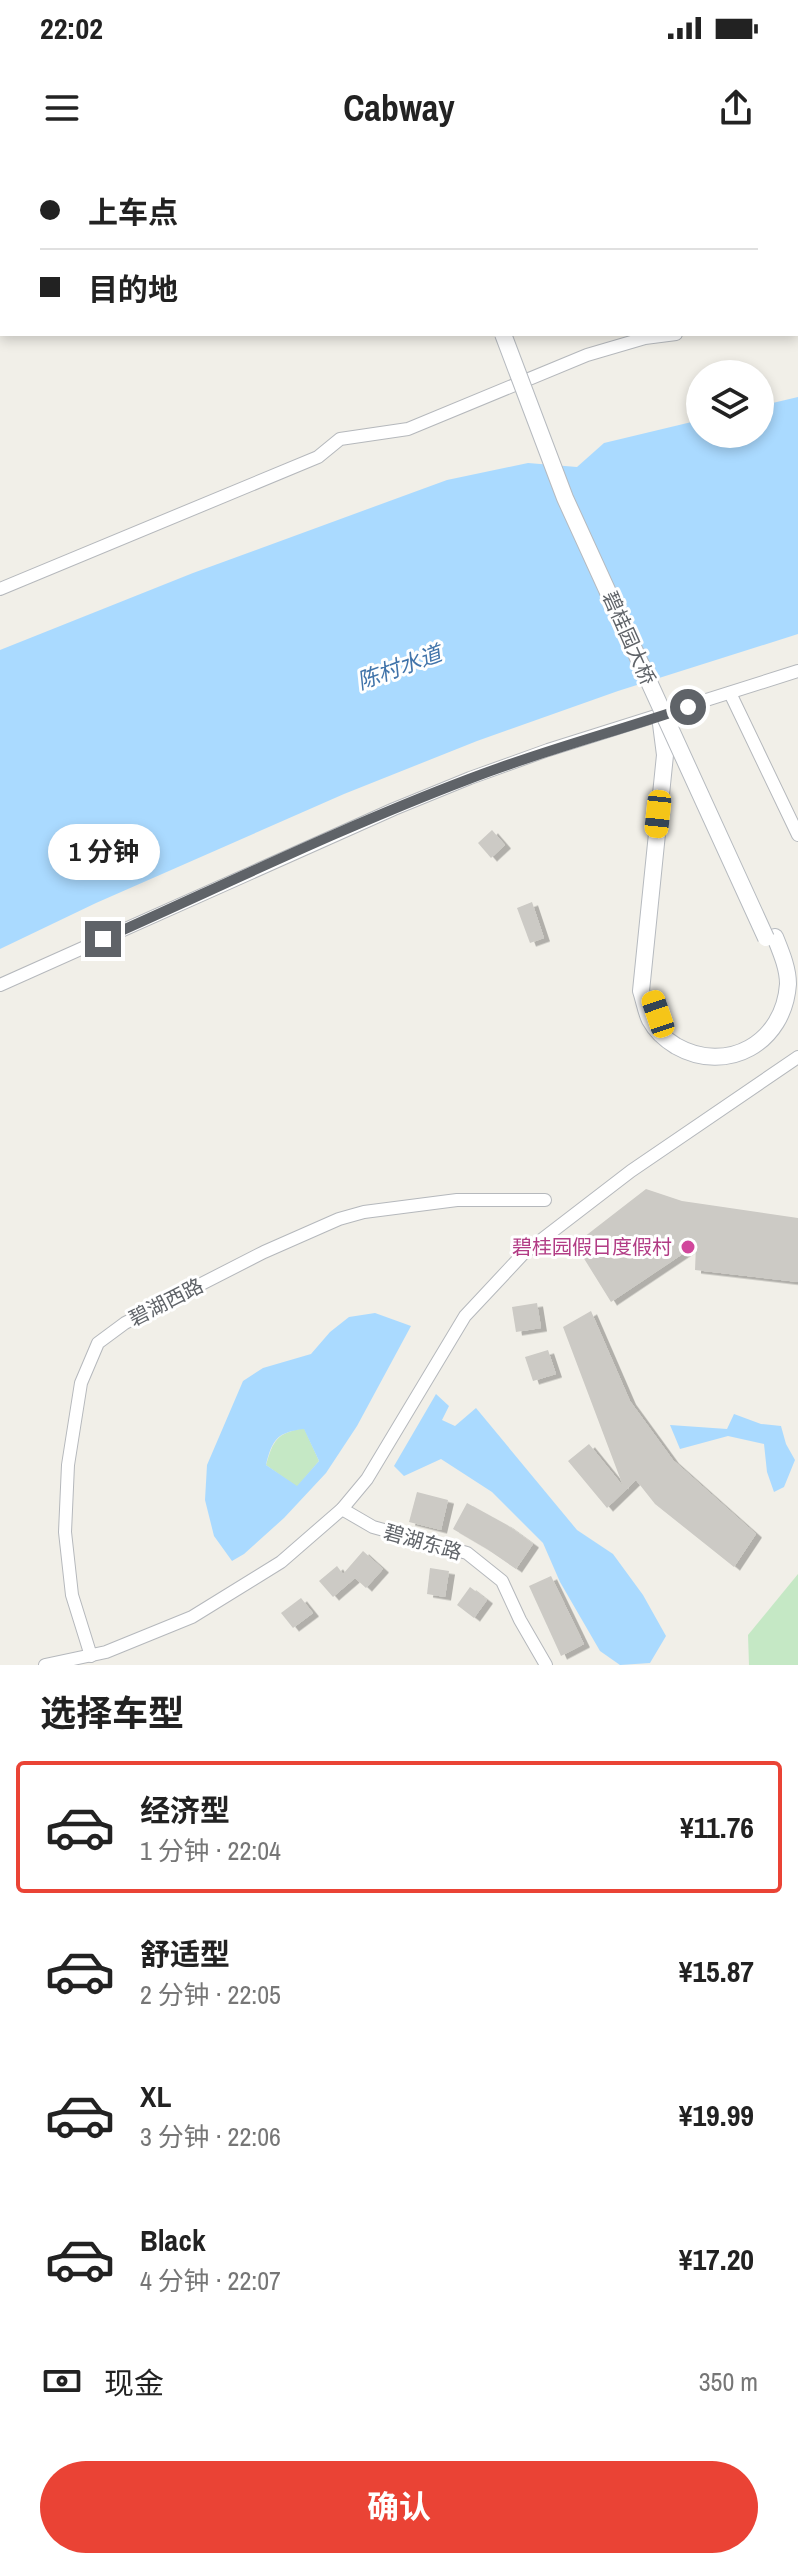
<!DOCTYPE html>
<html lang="zh">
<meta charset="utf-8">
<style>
body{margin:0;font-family:"Archivo Narrow","Noto Sans SC",sans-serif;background:#f2f2f2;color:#222;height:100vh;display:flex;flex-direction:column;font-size:30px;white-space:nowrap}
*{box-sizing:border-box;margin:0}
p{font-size:26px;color:#767676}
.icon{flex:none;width:44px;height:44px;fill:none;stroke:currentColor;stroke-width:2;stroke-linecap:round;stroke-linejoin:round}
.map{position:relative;height:1505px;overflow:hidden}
.sheet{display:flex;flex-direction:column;background:#fff;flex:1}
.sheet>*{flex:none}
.hud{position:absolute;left:0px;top:0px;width:798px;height:176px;box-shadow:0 4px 12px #0003;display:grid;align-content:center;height:176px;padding:0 40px;background:#fff}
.buttons{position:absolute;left:686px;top:200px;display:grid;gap:16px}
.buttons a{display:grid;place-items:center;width:88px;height:88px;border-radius:50%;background:#fff;box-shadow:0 4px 12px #0003;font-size:40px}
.end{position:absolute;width:36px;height:36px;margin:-18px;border:10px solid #5f6368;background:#fff;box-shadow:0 0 0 4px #fff}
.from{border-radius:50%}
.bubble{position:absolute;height:56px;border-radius:28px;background:#fff;box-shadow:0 4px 12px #0003;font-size:26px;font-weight:700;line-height:56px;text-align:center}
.car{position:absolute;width:24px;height:48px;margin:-24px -12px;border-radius:10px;box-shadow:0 0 6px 2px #0007;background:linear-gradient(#f5c518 24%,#345 0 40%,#f5c518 0 76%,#345 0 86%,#f5c518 0)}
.hud b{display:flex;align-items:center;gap:28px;height:76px;font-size:30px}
.hud b+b{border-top:2px solid #e0e0e0}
.hud i{width:20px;height:20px;background:#222}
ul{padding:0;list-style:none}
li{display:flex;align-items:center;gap:24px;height:132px;margin:0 16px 12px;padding:0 24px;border:4px solid transparent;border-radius:8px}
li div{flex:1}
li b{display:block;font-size:30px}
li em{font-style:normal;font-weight:700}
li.selected{border-color:#ea4335}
li>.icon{width:72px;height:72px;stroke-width:1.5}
h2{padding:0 40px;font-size:36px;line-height:96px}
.pay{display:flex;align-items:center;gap:20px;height:88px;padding:0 40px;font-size:30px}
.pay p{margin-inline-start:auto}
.primary-button{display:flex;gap:16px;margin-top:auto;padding:16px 40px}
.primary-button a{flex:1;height:92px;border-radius:48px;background:#ea4335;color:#fff;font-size:32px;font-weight:700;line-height:92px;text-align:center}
.status{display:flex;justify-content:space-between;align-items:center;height:56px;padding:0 40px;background:#fff;direction:ltr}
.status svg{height:22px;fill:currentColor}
header{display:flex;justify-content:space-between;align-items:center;height:104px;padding:0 40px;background:#fff;font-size:36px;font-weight:700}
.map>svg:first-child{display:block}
.green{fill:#c5e8c5}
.water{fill:#aadaff;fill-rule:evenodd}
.building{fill:#cccac5;filter:url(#shadow)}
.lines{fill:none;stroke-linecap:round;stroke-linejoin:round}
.street-casing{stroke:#b5b8bc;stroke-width:14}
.secondary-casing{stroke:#b6babf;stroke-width:18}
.street{stroke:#fff;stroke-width:12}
.secondary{stroke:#fff;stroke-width:16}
.secondary-bridge-casing{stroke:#b6babf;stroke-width:18;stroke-linecap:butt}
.secondary-bridge{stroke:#fff;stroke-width:16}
.route{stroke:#5f6368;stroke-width:10}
.hotel-dot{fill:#d1479c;stroke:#fff;stroke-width:3}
.labels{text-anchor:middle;stroke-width:6;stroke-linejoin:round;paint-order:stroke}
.street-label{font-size:20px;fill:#5f6368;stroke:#fff}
.hotel-label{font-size:20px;fill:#b23c85;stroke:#fff;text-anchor:end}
.water-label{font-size:22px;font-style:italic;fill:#4174aa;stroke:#fff}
</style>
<div class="status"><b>22:02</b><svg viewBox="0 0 49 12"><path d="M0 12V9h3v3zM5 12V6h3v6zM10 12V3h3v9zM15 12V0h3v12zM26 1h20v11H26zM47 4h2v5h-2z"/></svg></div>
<header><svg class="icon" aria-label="menu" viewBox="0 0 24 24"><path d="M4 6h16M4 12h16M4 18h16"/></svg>Cabway<svg class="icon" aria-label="share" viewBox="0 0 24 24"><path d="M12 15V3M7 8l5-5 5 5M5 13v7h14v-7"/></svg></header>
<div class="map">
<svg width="798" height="1505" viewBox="0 0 798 1505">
<defs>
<filter id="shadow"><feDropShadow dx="6" dy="3.5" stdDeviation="0" flood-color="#0004"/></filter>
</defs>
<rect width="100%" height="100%" fill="#f1efe8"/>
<g class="green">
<path d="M304,1268L319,1301L297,1327L266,1305C273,1280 277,1273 304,1268Z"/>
<polygon points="798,1414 798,1505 749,1505 748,1475"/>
</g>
<g class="water">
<polygon points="798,237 798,474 618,531 477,581 344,634 96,743 0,789 0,490 193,413 447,320 528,303 577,307 604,283 700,260 700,274 760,274 760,246"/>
<path d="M375,1153L411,1166L357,1266L326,1313L284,1358L244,1394L232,1401L214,1376L205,1340L207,1305L243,1221L263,1208L311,1194L330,1172L349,1157ZM304,1269L319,1301L297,1326L266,1305C272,1280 277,1272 304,1269Z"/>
<polygon points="436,1234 449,1246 442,1260 455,1266 476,1248 577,1370 613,1394 643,1435 666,1476 650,1503 620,1505 600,1491 560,1422 543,1383 492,1332 441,1299 404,1316 394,1306"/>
<polygon points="734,1254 761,1264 781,1266 786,1284 795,1300 784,1327 774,1332 767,1312 764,1284 728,1276 680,1289 670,1265 727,1269"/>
</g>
<g class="building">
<polygon points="492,670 505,685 491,698 478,683"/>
<polygon points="532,742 544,778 530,783 517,748"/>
<polygon points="646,1029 682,1041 798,1058 798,1122 695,1110 696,1085 611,1142 575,1084"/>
<polygon points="537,1143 541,1168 516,1172 512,1147"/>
<polygon points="591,1151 630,1241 673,1300 756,1374 734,1407 655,1344 636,1320 607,1348 568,1301 589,1284 623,1326 563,1167"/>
<polygon points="548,1190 556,1214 533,1221 525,1197"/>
<polygon points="417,1332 448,1340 441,1370 409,1362"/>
<polygon points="467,1343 507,1365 533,1384 516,1409 487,1389 453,1369"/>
<polygon points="363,1391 383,1409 366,1428 355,1418 333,1437 319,1421 337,1406 343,1414"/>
<polygon points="430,1408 449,1411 445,1437 427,1434"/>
<polygon points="551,1416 584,1484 561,1496 529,1426"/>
<polygon points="470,1427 487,1440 474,1458 457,1445"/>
<polygon points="301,1438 313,1453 293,1468 281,1453"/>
</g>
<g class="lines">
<defs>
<g id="street">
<polyline points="641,2 641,0"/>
<polyline points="796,145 798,144"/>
<polyline points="0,429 318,297 340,279 408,269 587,195 645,178 676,174"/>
<polyline points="730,533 798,675"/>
<polyline points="0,825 394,649 470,618 548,590 798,511"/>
<polyline points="342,1349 373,1367 467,1393 502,1421 520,1460 546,1505"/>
<polyline points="91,1496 72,1435 65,1372 68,1305 81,1223 98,1183 125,1163 264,1092 339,1059 364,1052 457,1040 545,1040"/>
<polyline points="45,1505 106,1492 192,1457 281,1402 342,1349 367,1319 465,1156 523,1094 631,1011 798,897"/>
</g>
<g id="secondary">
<polyline points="470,2 471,0"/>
<path d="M660,556L665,595L641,831C644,840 646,852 650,860C656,871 666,880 676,886C727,915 784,883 788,824C788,808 781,792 775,777"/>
</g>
</defs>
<use href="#street" class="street-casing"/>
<use href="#secondary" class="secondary-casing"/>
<use href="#street" class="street"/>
<use href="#secondary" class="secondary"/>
<defs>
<polyline id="secondary-bridge" points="503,174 565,338 766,778"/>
</defs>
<use href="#secondary-bridge" class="secondary-bridge-casing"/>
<use href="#secondary-bridge" class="secondary-bridge"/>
</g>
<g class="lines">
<path class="route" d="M103,779C224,725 345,666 469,619C541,591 615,572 688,547"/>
</g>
<circle class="hotel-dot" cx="688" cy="1087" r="8"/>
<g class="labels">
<g class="street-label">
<text transform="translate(629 478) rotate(66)" y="7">碧桂园大桥</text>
<text transform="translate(166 1142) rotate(-27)" y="7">碧湖西路</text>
<text transform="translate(423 1382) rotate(16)" y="7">碧湖东路</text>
</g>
<g class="hotel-label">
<text x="672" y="1094">碧桂园假日度假村</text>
</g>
<g class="water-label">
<text transform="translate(399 507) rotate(-20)" y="8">陈村水道</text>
</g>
</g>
</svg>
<div class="buttons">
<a><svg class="icon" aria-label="layers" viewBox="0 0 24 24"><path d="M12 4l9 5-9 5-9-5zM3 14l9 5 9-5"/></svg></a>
</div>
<i class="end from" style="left:688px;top:547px"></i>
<i class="end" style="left:103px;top:779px"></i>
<div class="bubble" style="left:48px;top:664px;width:112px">1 分钟</div>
<i class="car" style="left:658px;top:654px;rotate:186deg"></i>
<i class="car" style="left:658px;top:854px;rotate:341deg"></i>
<div class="hud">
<b><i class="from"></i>上车点</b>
<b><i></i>目的地</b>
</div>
</div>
<section class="sheet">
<h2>选择车型</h2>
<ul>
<li class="selected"><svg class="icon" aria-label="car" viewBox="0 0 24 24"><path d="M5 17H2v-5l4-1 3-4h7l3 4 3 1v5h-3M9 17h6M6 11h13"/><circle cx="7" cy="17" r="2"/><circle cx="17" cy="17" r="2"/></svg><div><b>经济型</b><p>1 分钟 · 22:04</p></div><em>¥11.76</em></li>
<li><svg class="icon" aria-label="car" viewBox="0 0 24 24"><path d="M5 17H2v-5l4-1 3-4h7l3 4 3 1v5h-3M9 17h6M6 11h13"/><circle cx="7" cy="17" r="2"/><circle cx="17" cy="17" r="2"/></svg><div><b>舒适型</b><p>2 分钟 · 22:05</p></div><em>¥15.87</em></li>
<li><svg class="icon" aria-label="car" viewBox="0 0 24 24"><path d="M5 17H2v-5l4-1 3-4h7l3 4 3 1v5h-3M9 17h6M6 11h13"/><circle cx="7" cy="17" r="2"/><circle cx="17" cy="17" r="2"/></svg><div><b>XL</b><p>3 分钟 · 22:06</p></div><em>¥19.99</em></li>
<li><svg class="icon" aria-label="car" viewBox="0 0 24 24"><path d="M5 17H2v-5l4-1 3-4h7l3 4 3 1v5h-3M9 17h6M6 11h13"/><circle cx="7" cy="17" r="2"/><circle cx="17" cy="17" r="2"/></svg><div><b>Black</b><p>4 分钟 · 22:07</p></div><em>¥17.20</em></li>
</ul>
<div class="pay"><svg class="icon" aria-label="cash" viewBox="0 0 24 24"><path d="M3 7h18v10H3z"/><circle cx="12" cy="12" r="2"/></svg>现金<p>350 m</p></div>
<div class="primary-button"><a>确认</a></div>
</section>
